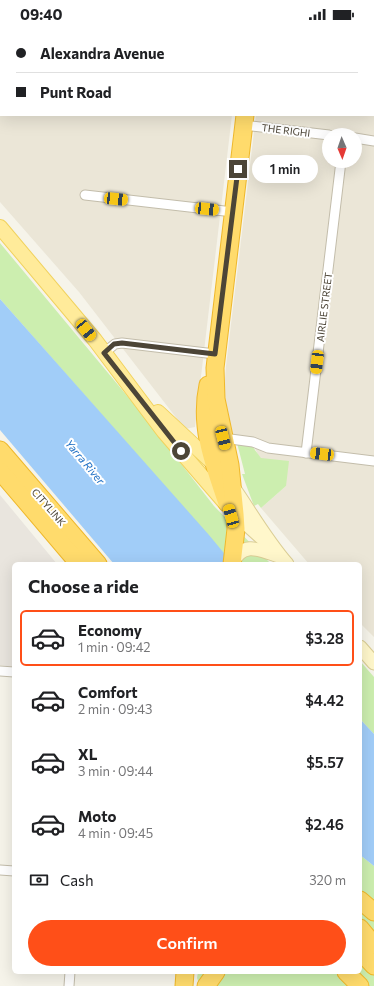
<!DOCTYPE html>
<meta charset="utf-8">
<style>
body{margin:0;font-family:Commissioner,sans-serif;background:#f2f2f2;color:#202124;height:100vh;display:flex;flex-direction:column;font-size:15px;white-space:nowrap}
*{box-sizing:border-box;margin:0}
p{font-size:13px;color:#757577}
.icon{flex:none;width:22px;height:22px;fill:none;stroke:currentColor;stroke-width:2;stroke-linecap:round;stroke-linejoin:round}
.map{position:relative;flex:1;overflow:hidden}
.sheet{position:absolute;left:12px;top:534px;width:350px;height:412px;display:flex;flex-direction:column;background:#fff;border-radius:6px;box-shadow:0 4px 16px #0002}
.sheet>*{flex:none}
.hud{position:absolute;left:0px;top:0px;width:374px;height:88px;box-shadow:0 4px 16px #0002;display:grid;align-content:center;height:88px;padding:0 16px;background:#fff}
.needle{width:26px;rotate:178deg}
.tools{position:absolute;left:322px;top:100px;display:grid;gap:8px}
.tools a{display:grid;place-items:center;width:40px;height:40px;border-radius:50%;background:#fff;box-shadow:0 4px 16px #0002;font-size:20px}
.end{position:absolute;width:18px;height:18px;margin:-9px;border:5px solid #4c4537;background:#fff;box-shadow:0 0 0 2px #fff}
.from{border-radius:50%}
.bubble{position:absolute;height:28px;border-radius:14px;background:#fff;box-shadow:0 4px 16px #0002;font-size:13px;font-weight:600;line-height:28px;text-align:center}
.car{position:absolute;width:12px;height:24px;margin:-12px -6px;border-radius:5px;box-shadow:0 0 3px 1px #0007;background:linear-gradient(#f5c518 24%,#345 0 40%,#f5c518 0 76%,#345 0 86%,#f5c518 0)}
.hud b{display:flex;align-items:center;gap:14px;height:38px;font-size:15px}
.hud b+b{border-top:1px solid #e0e0e0}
.hud i{width:10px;height:10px;background:#202124}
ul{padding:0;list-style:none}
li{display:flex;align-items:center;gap:12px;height:56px;margin:0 8px 6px;padding:0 8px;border:2px solid transparent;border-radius:6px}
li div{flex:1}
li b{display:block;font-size:15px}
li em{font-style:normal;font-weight:600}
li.active{border-color:#ff4f18}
li>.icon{width:36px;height:36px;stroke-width:1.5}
h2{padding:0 16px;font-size:18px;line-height:48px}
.pay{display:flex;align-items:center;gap:10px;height:44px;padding:0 16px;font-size:15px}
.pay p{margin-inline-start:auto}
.primary-button{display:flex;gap:8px;margin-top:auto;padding:8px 16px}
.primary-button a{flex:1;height:46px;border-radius:24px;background:#ff4f18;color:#fff;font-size:16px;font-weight:600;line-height:46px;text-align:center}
.status{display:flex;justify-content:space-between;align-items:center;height:28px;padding:0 20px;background:#fff;direction:ltr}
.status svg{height:11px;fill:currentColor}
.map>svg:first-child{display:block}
.residential{fill:#ebe6d7;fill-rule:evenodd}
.industrial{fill:#e9e5de}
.green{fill:#cceeaf}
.water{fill:#a1cdf8}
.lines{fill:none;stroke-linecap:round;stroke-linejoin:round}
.street-casing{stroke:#c3bdab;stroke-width:11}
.secondary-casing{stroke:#dbce95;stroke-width:15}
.primary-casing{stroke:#f1d25d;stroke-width:16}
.highway-casing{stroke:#efb82b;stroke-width:19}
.street{stroke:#fff;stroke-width:9}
.secondary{stroke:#fff7cb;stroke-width:13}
.primary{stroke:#ffeb9a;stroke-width:14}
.highway{stroke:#ffdb6c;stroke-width:17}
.route{stroke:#4c4537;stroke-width:5}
.labels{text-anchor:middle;stroke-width:4;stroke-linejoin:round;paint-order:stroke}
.street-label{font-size:10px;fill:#4c4537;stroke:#fff}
.water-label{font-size:11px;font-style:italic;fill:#2272c5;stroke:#fff}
</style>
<div class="status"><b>09:40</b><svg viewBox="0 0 49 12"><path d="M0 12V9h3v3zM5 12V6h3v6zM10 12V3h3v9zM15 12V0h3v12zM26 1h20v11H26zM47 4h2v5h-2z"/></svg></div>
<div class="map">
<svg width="374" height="958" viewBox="0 0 374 958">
<rect width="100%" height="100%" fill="#f6f4ea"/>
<g class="residential">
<polygon points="0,0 243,0 1,1 1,87 232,87 195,399 185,401 79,264 0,174"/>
<path d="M267,0H374V609L360,595V536H309L261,480L286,458L258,427L255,420L237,415L229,396L224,364L226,338L256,87H373V1ZM329,107H355V133H329Z"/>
</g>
<polygon class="industrial" points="0,467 57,536 14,536 14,639 0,637"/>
<g class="green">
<polygon points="0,215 143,387 214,478 271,536 233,536 0,271"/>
<polygon points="237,415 252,418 261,430 289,433 286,458 261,480 258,476 254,478 242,446 245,446"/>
<polygon points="360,633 374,649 374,706 360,691"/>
<polygon points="360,827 374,838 374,958 200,958 197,950 198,944 360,944"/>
</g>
<g class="water">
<polygon points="0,271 209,507 233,536 114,536 0,402"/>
<polygon points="360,691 374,706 374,838 360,827"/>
</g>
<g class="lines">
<defs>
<g id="street">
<polyline points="50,0 52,1"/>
<polyline points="243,97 329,107"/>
<polyline points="355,110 374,113"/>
<polyline points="85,167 233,184"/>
<polyline points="104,325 115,316 122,315 215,326"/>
<polyline points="223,410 253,414 268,420 374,433"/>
<polyline points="306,425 341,133"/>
<polyline points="0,643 14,644"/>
<polyline points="0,842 14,843"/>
<polyline points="69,958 70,944"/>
</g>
<g id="secondary">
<path d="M233,459C251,485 266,512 287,536"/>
<polyline points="235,486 264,512"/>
<path d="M232,536C242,512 261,522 279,528"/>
<polyline points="360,619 374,635"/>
</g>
<g id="primary">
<polyline points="0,199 95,312 164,404 226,476"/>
<polyline points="158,384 214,436"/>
</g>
<g id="highway">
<polyline points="255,1 255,0"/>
<path d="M208,357C199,399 214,437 227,475"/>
<polyline points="0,422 98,536"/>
<polyline points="0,443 79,536"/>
<polyline points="232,536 236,501 235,486 230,437 216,371 215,340 245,87"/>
<polyline points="360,872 374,884"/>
<polyline points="360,900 374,917"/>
<polyline points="360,923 374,938"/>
<polyline points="346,944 360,958"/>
<polyline points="184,958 185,944"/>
<polyline points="206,958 216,944"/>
</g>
</defs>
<use href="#street" class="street-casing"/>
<use href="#secondary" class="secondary-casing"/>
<use href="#primary" class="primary-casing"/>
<use href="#highway" class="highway-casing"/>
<use href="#street" class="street"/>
<use href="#secondary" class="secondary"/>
<use href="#primary" class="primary"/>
<use href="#highway" class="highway"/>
</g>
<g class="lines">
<polyline class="route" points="181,423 104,325 114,316 122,315 215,326 238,141"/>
</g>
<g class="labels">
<g class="street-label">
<text transform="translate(286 102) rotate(7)" y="4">THE RIGHI</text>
<text transform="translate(324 279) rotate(-83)" y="4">AIRLIE STREET</text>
<text transform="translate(49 479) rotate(49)" y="4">CITYLINK</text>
</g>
<g class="water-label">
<text transform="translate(85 434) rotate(50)" y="4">Yarra River</text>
</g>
</g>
</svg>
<div class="tools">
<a><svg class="needle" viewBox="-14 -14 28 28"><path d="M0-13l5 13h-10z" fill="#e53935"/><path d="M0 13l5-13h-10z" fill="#757577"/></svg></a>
</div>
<i class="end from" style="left:181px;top:423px"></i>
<i class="end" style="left:238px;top:141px"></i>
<div class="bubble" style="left:252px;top:127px;width:66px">1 min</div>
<i class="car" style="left:116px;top:171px;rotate:96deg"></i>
<i class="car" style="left:207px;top:181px;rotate:96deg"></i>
<i class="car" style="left:86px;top:302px;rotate:141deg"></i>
<i class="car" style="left:317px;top:334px;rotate:187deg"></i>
<i class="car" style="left:223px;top:410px;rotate:166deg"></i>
<i class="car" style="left:322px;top:426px;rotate:277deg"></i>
<i class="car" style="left:231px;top:488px;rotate:344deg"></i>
<div class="hud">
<b><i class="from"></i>Alexandra Avenue</b>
<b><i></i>Punt Road</b>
</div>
<section class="sheet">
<h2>Choose a ride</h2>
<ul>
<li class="active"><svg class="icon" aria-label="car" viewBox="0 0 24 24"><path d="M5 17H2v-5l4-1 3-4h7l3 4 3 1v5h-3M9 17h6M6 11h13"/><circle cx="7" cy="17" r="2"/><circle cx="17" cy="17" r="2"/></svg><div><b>Economy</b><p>1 min · 09:42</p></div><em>$3.28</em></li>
<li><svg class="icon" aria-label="car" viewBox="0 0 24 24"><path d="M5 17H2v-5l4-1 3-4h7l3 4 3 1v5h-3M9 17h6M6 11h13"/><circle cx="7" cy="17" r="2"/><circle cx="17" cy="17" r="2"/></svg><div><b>Comfort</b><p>2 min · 09:43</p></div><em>$4.42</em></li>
<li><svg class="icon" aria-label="car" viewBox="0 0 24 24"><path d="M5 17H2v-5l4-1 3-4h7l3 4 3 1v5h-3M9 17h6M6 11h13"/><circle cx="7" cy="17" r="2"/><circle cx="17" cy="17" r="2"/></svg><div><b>XL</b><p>3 min · 09:44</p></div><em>$5.57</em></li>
<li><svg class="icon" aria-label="car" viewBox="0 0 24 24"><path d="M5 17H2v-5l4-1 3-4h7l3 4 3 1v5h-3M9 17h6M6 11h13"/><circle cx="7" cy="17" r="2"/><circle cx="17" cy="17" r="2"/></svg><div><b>Moto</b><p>4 min · 09:45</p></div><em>$2.46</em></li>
</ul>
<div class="pay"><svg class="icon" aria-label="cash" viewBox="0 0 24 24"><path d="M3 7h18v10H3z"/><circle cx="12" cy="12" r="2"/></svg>Cash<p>320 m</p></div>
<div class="primary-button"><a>Confirm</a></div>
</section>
</div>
